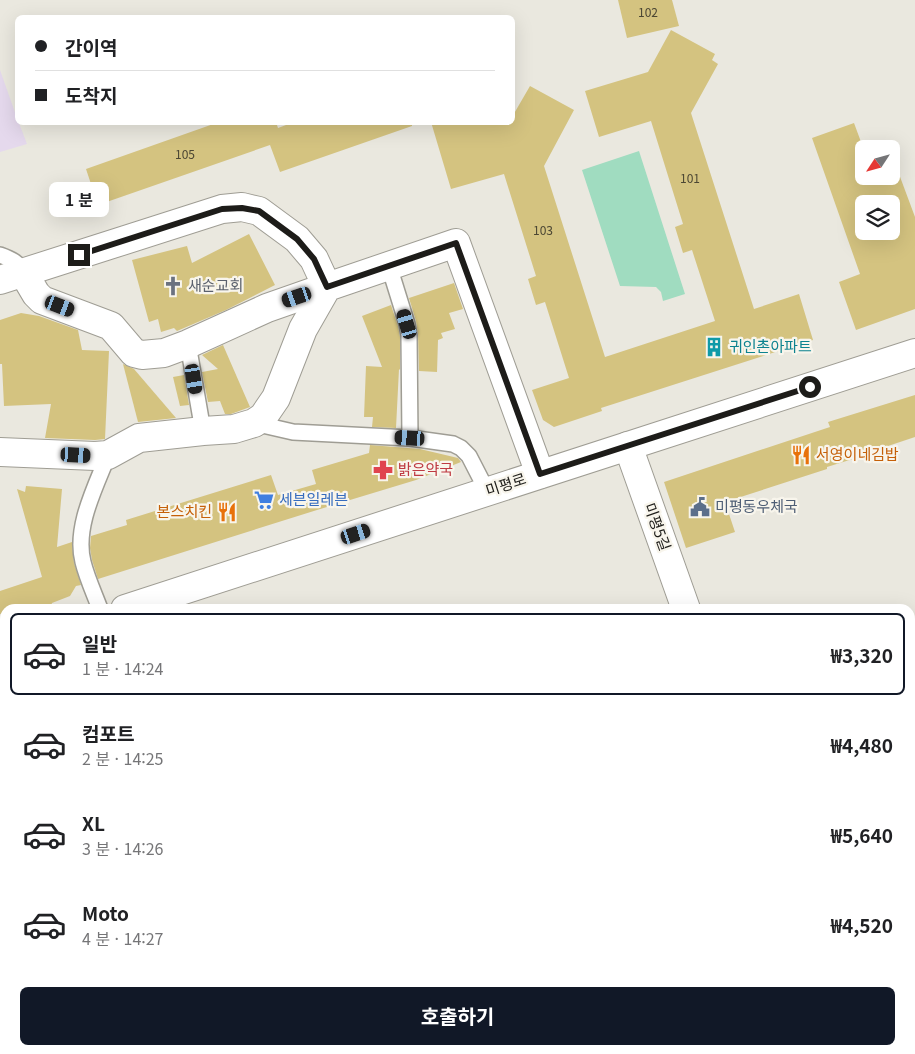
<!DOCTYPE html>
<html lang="ko">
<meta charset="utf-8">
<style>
body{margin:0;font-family:Georgia,"Noto Sans KR",serif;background:#f6f6f6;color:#202124;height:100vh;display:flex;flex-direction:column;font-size:19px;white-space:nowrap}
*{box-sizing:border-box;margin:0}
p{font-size:16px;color:#757577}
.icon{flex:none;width:28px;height:28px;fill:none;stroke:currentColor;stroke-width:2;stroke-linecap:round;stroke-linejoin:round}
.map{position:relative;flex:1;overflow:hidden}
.details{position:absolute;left:0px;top:604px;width:915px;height:451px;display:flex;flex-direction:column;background:#fff;border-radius:15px 15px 0 0;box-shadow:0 5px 20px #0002}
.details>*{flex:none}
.hud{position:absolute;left:15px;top:15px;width:500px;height:110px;border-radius:8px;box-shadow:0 5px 20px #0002;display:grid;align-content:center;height:110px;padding:0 20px;background:#fff}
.needle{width:32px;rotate:234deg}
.tools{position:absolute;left:855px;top:140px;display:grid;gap:10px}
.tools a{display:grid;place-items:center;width:45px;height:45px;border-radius:8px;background:#fff;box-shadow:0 5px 20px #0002;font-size:25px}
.end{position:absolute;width:22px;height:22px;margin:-11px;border:6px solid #1d1c19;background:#fff;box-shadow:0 0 0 2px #fff}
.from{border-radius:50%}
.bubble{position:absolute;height:35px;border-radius:8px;background:#fff;box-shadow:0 5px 20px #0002;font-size:16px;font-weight:700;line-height:35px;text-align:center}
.car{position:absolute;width:15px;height:30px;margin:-15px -8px;border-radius:6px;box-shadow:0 0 4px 1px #0007;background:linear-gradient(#222 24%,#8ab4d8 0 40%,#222 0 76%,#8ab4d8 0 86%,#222 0)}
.hud b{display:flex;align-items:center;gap:18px;height:48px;font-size:19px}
.hud b+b{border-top:1px solid #e0e0e0}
.hud i{width:12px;height:12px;background:#202124}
ul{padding:9px 0 0;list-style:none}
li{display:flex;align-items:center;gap:15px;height:82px;margin:0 10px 8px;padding:0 10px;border:2px solid transparent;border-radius:8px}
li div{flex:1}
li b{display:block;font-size:19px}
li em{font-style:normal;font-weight:700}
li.current{border-color:#111827}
li>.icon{width:45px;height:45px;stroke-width:1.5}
.action{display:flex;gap:10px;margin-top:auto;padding:10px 20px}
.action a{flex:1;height:58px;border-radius:8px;background:#111827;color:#fff;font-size:20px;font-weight:700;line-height:58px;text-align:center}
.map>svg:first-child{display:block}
.education{fill:#e5d9ed}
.green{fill:#a0dcc0}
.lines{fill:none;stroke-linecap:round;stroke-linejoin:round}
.stream{stroke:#73b4dc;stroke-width:8}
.building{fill:#d4c380;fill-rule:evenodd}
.service-casing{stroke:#9f9d94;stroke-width:18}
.minor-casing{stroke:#9f9d94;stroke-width:30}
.tertiary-casing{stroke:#9f9d94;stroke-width:30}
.service{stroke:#fff;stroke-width:15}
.minor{stroke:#fff;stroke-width:28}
.tertiary{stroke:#fff;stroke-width:28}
.route{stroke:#1d1c19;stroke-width:6}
.labels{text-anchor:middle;stroke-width:4.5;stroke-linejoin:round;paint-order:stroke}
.number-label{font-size:12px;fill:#4b4633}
.worship-label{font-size:15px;fill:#5b616d;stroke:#f8f5ec;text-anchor:start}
.culture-label{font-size:15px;fill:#0d838f;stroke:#f8f5ec;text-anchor:start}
.food-label{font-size:15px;fill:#c56008;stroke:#f8f5ec;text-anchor:start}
.health-label{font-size:15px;fill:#be3a42;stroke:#f8f5ec;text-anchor:start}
.street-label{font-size:15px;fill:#1d1c19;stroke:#f8f5ec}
.shop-label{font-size:15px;fill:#366cbe;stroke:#f8f5ec;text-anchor:start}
.service-label{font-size:15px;fill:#4e5e75;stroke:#f8f5ec;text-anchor:start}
</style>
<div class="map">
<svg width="915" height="1054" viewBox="0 0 915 1054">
<rect width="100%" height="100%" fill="#eae8df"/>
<g class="education">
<polygon points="0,70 17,118 18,122 19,123 27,144 0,152"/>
<polygon points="806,1050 867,1050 871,1054 802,1054"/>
</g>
<g class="green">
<polygon points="639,151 685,294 663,301 661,292 656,287 620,286 582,170"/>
<polygon points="562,1050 680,1050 684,1054 566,1054"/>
</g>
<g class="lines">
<polyline class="stream" points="910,805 915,806"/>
</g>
<g class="building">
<polygon points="618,0 672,0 679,26 627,38"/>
<polygon points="671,30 715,54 712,60 718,64 691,113 754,309 799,294 813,340 601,408 602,411 554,427 543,420 532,390 569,378 545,302 536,305 528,279 536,276 504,174 451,189 431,122 512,122 512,117 530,86 574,110 544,166 605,357 715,321 692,250 683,253 675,227 683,224 651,121 599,137 585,91 648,72"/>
<polygon points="219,122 276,122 278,128 294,122 412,122 412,126 280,172 270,145 98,205 86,169"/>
<path d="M854,123L864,150V176H873L875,182L899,174L915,217V309L856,330L839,282L860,274L812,138ZM864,204H891V231H864Z"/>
<polygon points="249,234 275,285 226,310 177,331 174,328 161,332 158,319 149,322 132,260 187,246 192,263"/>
<polygon points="454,283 463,309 449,313 455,329 441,333 443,338 438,340 437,372 419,371 418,334 416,321 409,298"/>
<polygon points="391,305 398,326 400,337 400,370 399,369 396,428 372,427 373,417 364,417 366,366 382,367 362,316"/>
<polygon points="21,313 39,316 78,330 82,350 109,351 105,439 95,440 45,438 51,404 4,406 2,364 0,364 0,320"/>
<polygon points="223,345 250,407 231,414 225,414 220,401 208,402 202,372 218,369 202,355"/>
<polygon points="123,364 134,369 176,418 138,422"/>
<polygon points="184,375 189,405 180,406 173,377"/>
<polygon points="915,395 915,437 885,447 885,449 827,467 827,469 725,502 735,532 686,548 664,482 830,427 828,422"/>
<polygon points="370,445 420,449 458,458 461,462 416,480 317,510 98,579 92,560 90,548 91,536 127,525 126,520 271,475 278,495 316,484 312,470 369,453"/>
<polygon points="26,486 62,489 57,547 72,542 74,563 81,585 76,586 70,596 52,603 51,606 50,606 49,604 34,609 5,609 5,613 0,614 0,591 42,577 17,489 25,492"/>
</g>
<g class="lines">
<defs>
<g id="service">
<path d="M0,255C11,259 18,262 23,272"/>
<polyline points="389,266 407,324 409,336 410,438"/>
<polyline points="188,344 203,431"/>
<polyline points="254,423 293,432 410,438 453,444 461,448 469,456 487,491"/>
<path d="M100,609C94,593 87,578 83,562C74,527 96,486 108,455"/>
</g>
<g id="minor">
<path d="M0,280C74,256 148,233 222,209L242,207L259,211L297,239L314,259L327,287L267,308L188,344L164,353L142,355L134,353L111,326L42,300L36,294L23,272"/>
<polyline points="0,452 95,456 108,455 139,438 203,431 234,429 254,423 263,417 276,398 303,329 327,287 456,243 540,474"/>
<polyline points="910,840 915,841"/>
</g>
<g id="tertiary">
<polyline points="628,446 686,609"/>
<polyline points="125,609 915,353"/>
<polyline points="0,649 5,648"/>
<polyline points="884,1050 889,1054"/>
<polyline points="779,1054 783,1050"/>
</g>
</defs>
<use href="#service" class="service-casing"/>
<use href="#minor" class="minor-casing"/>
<use href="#tertiary" class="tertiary-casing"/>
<use href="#service" class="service"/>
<use href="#minor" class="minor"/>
<use href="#tertiary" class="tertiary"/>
</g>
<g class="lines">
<polyline class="route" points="79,255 222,209 242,208 259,211 297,239 314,259 327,287 456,243 540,474 810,387"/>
</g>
<defs>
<symbol id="church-bare" viewBox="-9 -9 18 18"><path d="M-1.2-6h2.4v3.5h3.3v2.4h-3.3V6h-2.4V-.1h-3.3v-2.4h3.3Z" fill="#6b7280" stroke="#f8f5ec" stroke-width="2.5" paint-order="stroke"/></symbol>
<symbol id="building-bare" viewBox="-9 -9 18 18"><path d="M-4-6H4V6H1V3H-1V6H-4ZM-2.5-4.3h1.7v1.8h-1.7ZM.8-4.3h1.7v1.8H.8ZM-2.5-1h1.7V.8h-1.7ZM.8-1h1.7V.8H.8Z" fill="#0f9aa8" stroke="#f8f5ec" stroke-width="2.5" paint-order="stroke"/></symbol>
<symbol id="restaurant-bare" viewBox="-9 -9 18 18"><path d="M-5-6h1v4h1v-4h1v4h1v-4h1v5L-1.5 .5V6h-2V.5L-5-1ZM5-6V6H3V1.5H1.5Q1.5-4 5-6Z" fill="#e8710a" stroke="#f8f5ec" stroke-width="2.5" paint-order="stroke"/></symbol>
<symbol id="pharmacy-bare" viewBox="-9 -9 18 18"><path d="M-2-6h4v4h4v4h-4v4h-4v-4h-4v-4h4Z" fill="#e0444e" stroke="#f8f5ec" stroke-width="2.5" paint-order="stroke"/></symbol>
<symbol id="supermarket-bare" viewBox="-9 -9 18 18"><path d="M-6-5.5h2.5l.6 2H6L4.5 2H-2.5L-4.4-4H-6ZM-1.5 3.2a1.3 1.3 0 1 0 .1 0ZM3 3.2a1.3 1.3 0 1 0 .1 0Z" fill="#3f7fe0" stroke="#f8f5ec" stroke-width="2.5" paint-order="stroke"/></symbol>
<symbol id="civic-bare" viewBox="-9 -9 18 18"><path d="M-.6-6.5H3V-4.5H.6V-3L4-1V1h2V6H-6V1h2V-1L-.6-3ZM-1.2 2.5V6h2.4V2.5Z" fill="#5c6f8a" stroke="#f8f5ec" stroke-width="2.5" paint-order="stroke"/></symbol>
</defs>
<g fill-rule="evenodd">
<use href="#church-bare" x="159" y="272" width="28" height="28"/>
<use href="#building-bare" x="700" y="333" width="28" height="28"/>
<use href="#restaurant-bare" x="787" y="441" width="28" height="28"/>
<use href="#pharmacy-bare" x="369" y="456" width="28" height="28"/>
<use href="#supermarket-bare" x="250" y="486" width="28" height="28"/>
<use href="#civic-bare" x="686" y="493" width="28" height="28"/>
<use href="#restaurant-bare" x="213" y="498" width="28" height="28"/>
</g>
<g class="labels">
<g class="number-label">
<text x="648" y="17">102</text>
<text x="185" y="159">105</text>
<text x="690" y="183">101</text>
<text x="543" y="235">103</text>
</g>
<g class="worship-label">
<text x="188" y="291">새순교회</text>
</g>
<g class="culture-label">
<text x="729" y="352">귀인촌아파트</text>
</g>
<g class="food-label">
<text x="816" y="460">서영이네김밥</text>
<text x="212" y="517" text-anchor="end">본스치킨</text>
</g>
<g class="health-label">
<text x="398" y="475">밝은약국</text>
</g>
<g class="street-label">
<text transform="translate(506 485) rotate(-18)" y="5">미평로</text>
<text transform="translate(657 527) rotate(70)" y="5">미평5길</text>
</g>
<g class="shop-label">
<text x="279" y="505">세븐일레븐</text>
</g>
<g class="service-label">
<text x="715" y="512">미평동우체국</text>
</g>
</g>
</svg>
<div class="tools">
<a><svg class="needle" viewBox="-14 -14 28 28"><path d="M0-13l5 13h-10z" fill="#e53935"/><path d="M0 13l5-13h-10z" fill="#757577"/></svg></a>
<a><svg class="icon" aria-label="layers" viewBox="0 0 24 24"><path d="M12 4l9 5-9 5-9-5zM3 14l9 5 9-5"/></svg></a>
</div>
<i class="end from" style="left:810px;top:387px"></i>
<i class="end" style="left:79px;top:255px"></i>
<div class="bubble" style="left:49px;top:182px;width:60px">1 분</div>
<i class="car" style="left:297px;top:297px;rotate:251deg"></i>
<i class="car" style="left:60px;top:306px;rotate:111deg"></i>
<i class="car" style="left:407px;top:324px;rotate:343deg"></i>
<i class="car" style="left:194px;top:379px;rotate:171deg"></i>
<i class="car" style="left:410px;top:438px;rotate:273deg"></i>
<i class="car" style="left:76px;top:455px;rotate:93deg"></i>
<i class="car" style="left:356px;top:534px;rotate:72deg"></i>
<div class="hud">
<b><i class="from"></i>간이역</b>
<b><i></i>도착지</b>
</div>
<section class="details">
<ul>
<li class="current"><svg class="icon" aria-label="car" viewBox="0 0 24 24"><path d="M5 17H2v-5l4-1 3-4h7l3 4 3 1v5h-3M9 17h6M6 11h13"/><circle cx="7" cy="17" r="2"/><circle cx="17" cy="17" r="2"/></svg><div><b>일반</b><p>1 분 · 14:24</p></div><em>₩3,320</em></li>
<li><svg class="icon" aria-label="car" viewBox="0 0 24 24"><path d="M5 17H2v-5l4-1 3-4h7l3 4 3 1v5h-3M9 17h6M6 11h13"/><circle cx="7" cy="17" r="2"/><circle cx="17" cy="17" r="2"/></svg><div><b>컴포트</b><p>2 분 · 14:25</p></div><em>₩4,480</em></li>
<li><svg class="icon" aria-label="car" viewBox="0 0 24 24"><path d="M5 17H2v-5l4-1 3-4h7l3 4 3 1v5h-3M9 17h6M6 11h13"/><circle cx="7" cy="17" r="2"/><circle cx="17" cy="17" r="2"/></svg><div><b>XL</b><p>3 분 · 14:26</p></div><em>₩5,640</em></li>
<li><svg class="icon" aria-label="car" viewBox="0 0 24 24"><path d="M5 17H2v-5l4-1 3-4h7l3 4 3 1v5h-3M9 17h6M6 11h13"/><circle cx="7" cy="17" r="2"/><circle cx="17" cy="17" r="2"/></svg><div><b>Moto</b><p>4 분 · 14:27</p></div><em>₩4,520</em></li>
</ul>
<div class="action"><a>호출하기</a></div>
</section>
</div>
